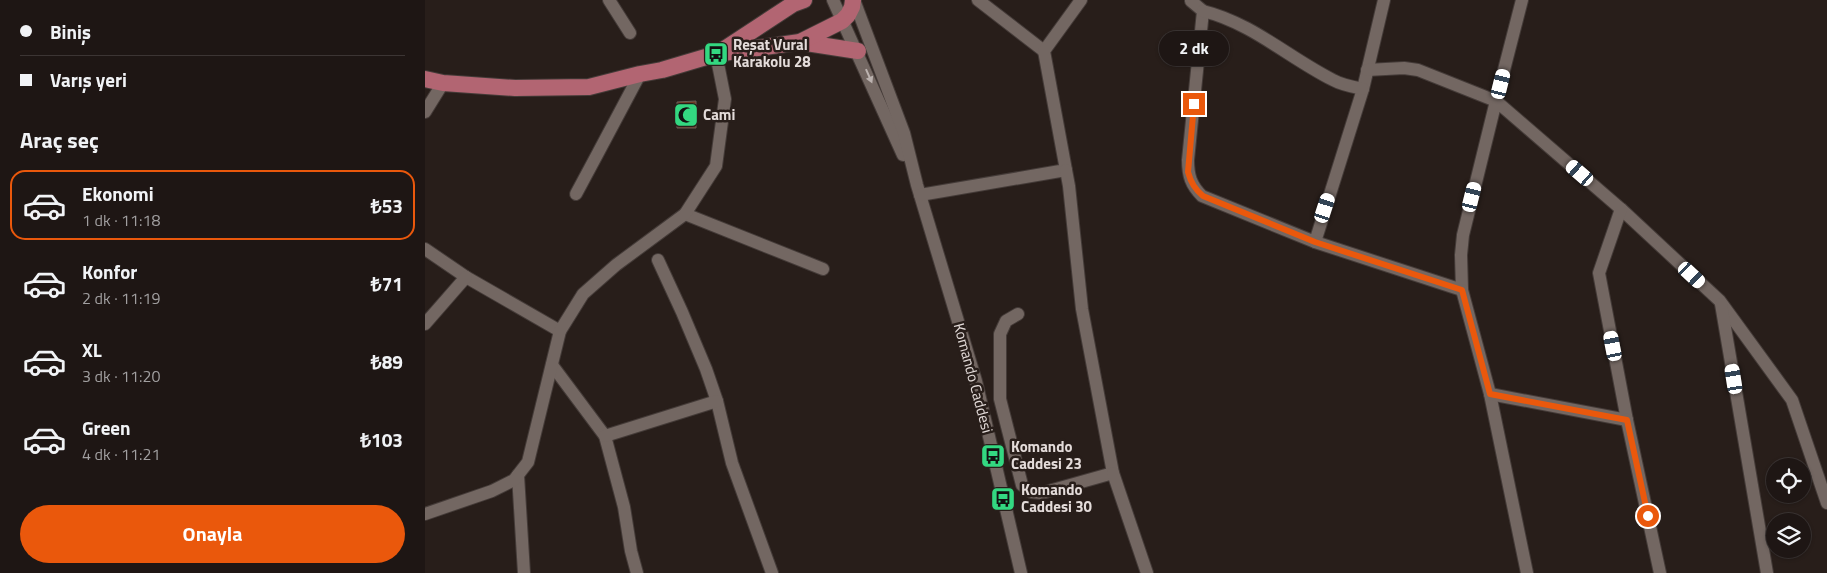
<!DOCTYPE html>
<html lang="tr">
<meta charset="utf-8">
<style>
body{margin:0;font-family:"Titillium Web",sans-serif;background:#261f1d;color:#f1f3f6;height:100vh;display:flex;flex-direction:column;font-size:19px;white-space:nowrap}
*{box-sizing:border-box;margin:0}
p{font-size:16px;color:#a19fa0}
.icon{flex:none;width:28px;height:28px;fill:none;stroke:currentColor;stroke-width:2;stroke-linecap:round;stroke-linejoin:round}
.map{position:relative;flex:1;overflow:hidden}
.sheet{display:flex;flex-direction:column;background:#1e1614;width:425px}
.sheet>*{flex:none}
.banner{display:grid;align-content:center;height:110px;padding:0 20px;background:#1e1614}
.fabs{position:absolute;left:1341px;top:458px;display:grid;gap:10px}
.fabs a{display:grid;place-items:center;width:45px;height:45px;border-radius:50%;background:#1e1614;box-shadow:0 1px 4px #0004,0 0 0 1px #3c3534;font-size:25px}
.end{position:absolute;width:22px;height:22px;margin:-11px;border:6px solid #ea580c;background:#fff;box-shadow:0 0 0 2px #fff}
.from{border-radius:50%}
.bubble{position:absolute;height:35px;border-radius:18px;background:#1e1614;box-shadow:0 1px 4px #0004,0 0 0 1px #3c3534;font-size:16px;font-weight:700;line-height:35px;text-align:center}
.car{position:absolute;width:15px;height:30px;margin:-15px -8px;border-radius:6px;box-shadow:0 0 4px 1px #0007;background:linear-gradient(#fff 24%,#345 0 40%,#fff 0 76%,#345 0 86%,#fff 0)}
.banner b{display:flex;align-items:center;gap:18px;height:48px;font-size:19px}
.banner b+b{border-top:1px solid #3c3534}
.banner i{width:12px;height:12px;background:#f1f3f6}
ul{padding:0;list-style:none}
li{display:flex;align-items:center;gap:15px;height:70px;margin:0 10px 8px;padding:0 10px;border:2px solid transparent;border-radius:15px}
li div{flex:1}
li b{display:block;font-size:19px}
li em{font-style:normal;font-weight:700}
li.selected{border-color:#ea580c}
li>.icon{width:45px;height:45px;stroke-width:1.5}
h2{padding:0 20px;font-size:22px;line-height:60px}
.primary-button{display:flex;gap:10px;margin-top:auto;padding:10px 20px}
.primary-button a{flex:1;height:58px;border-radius:30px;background:#ea580c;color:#fff;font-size:20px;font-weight:700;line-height:58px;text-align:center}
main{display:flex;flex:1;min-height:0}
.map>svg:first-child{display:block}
.building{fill:#703922;stroke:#695d58}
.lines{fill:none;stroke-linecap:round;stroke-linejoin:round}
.minor-casing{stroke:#443b38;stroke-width:14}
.major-casing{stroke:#443b38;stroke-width:18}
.minor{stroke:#736762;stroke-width:12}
.major{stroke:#b26572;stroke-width:16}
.oneway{fill:#bcb3b0}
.route{stroke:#ea580c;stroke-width:6}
.labels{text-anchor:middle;stroke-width:5;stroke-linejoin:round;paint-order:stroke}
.poi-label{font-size:15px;font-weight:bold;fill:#e4dcda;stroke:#281e1a;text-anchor:start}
.street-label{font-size:15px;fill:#e4dcda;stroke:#281e1a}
</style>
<main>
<section class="sheet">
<div class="banner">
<b><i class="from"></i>Biniş</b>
<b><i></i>Varış yeri</b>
</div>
<h2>Araç seç</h2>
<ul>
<li class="selected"><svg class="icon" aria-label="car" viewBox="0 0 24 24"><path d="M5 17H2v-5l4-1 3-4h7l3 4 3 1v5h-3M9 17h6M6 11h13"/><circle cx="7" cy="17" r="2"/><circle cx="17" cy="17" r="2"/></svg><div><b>Ekonomi</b><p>1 dk · 11:18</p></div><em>₺53</em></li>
<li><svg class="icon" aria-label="car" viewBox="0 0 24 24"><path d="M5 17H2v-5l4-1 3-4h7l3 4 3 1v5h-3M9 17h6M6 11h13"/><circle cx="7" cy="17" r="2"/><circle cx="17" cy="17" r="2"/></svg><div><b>Konfor</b><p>2 dk · 11:19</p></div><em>₺71</em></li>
<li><svg class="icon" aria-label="car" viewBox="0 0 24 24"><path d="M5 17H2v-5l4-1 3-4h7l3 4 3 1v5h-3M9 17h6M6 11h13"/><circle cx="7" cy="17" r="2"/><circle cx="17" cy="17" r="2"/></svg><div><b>XL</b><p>3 dk · 11:20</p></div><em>₺89</em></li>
<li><svg class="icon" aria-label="car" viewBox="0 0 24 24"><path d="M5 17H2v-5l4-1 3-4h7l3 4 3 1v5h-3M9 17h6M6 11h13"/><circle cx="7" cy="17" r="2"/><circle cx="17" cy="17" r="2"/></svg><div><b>Green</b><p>4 dk · 11:21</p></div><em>₺103</em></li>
</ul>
<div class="primary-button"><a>Onayla</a></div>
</section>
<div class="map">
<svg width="1402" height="573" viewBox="0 0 1402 573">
<rect width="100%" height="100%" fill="#281e1a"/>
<polygon class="building" points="271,101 271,128 252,128 252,102"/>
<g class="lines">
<defs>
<g id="minor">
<polyline points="184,0 205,33"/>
<polyline points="408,0 478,155"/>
<polyline points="429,0 479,133 492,185 551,381 596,573"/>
<polyline points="553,0 619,51"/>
<path d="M766,1L778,11L763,160C763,176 766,185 777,196L890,242L938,89L959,0"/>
<path d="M778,11C827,23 864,58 908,80C917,85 928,87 938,89"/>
<polyline points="942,70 979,68 993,70 1071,101 1097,0"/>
<polyline points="0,112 18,83"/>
<polyline points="151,194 173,153 215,74"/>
<polyline points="495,195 641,170 619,51 656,0"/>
<polyline points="1196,209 1295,301 1367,400 1402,503"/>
<polyline points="260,214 398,269"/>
<polyline points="890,242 1037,290 1036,255 1038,235 1071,101 1196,209 1174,273 1202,420 1235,573"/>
<polyline points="0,249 41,277 135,331"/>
<polyline points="233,260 257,312 281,369 292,401 307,463 347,573"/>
<polyline points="1037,290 1065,394 1102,573"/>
<polyline points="1296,304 1342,573"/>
<polyline points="593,314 581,321 575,334 575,399 597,485 606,492 617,493 688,473 657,309 644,186 641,170"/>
<polyline points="0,324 41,277"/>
<polyline points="127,365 180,436 199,507 206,551 212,573"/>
<polyline points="1065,394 1202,420"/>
<polyline points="180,436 292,401"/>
<polyline points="688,473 722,573"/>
<polyline points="93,475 99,573"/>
<polyline points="0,514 67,491 89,480 103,462 135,331 158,294 191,265 260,214 291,166 300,99 291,54"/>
</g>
<g id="major">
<polyline points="375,42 433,51"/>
<polyline points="295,52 368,4 379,0"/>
<polyline points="0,79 18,83 90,88 164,87 215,74 237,70 291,54 375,42 417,21 423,15 427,7 428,0"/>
</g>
</defs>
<use href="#minor" class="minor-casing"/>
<use href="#major" class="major-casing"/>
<use href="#minor" class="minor"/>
<use href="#major" class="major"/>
</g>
<defs><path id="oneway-solid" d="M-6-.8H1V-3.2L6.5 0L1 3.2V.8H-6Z" transform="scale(1.25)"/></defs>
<use class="oneway" href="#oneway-solid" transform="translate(444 76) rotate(66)"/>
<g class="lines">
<path class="route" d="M769,104L763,172C766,183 770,189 778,196L890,242L1037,290L1065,394L1202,420L1223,516"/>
</g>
<defs>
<symbol id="bus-square" viewBox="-11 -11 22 22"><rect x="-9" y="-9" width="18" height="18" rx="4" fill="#33d881" stroke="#281e1a"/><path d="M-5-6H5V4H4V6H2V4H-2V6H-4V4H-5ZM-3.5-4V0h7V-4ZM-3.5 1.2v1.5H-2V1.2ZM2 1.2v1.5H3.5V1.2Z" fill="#111"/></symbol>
<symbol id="mosque-square" viewBox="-11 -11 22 22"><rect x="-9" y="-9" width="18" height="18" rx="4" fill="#33d881" stroke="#281e1a"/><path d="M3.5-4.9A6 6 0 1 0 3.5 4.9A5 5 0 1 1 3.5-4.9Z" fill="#111"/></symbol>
</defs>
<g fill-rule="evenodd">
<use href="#bus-square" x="277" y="40" width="28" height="28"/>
<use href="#mosque-square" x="247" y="101" width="28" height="28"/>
<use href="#bus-square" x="554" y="442" width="28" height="28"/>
<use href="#bus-square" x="564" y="485" width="28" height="28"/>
</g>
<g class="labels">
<g class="poi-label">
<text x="308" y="50">Reşat Vural<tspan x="308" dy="17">Karakolu 28</tspan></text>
<text x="278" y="120">Cami</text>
<text x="586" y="452">Komando<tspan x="586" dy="17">Caddesi 23</tspan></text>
<text x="596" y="495">Komando<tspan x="596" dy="17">Caddesi 30</tspan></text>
</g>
<g class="street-label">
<text transform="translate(548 378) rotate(75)" y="5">Komando Caddesi</text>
</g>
</g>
</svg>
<div class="fabs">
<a><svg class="icon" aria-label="locate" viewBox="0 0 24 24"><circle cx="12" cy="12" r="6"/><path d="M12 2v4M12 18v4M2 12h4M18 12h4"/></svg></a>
<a><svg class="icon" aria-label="layers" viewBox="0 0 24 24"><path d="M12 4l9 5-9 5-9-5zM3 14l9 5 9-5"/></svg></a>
</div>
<i class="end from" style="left:1223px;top:516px"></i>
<i class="end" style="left:769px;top:104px"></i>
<div class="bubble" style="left:734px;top:31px;width:70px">2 dk</div>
<i class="car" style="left:1076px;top:84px;rotate:14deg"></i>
<i class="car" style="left:1155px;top:173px;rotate:311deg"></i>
<i class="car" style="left:1047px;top:197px;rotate:14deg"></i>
<i class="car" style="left:900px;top:208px;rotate:18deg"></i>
<i class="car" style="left:1267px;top:275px;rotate:133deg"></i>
<i class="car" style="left:1188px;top:346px;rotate:349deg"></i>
<i class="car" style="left:1309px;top:379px;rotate:351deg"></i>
</div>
</main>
